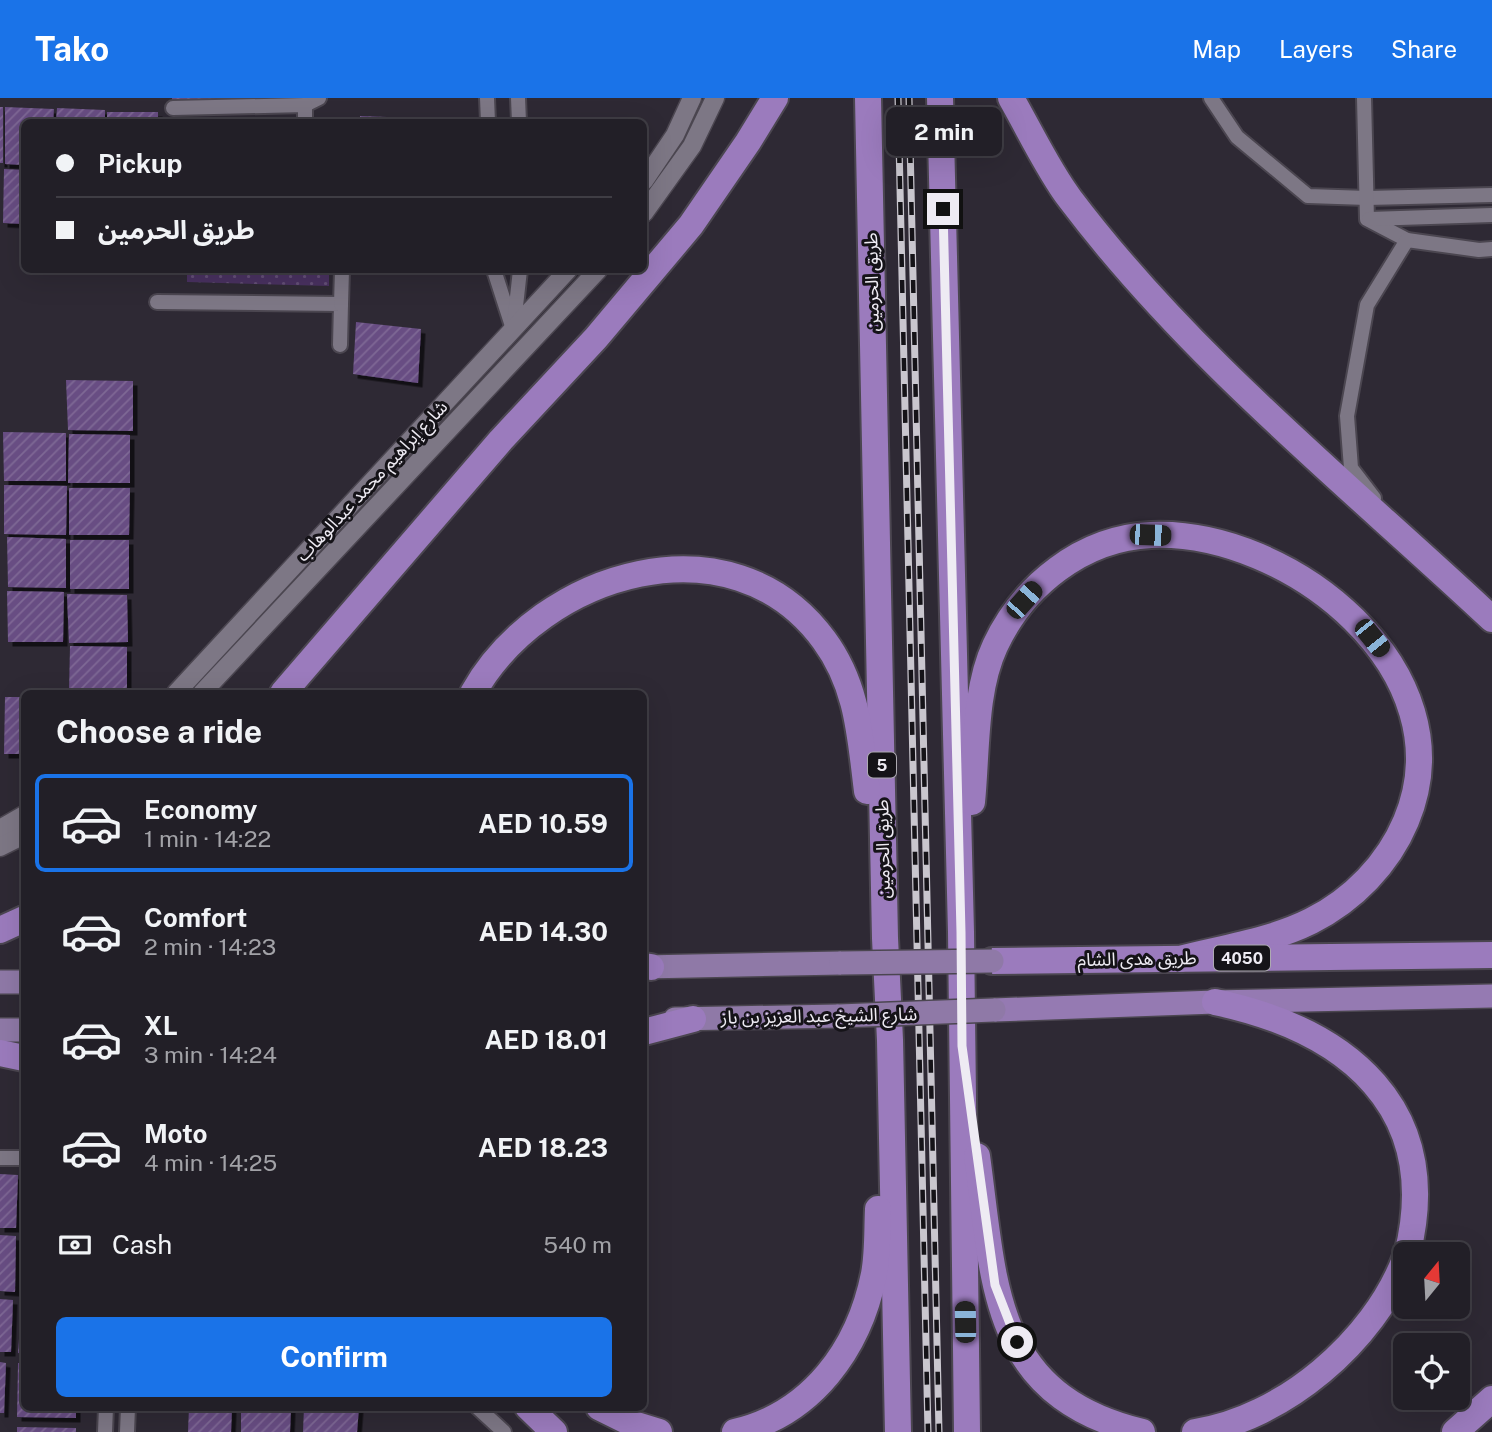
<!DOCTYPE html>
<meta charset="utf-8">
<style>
body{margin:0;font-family:"Public Sans","Noto Sans Arabic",sans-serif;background:#2e2c33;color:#f1f3f6;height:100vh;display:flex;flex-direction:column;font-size:26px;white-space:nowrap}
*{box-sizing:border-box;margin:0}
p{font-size:23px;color:#a2a2a7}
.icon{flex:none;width:38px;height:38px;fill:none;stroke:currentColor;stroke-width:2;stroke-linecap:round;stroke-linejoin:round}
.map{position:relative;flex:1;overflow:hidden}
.side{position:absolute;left:21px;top:592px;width:626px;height:721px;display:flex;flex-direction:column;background:#221f27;border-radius:10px;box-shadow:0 7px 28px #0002,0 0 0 2px #3f3d44}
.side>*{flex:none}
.hud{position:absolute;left:21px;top:21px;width:626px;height:154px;border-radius:10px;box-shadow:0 7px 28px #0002,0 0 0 2px #3f3d44;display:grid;align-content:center;height:154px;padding:0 35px;background:#221f27}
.needle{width:46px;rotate:18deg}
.fabs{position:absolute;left:1393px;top:1144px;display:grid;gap:14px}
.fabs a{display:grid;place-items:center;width:77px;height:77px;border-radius:10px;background:#221f27;box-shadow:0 7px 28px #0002,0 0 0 2px #3f3d44;font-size:35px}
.end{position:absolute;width:32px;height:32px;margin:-16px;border:9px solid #eeebf3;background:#111;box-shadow:0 0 0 4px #111}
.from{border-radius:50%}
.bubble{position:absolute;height:49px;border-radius:10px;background:#221f27;box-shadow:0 7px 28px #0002,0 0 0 2px #3f3d44;font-size:23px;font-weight:700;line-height:49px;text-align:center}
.car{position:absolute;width:21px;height:42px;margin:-21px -10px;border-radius:9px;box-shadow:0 0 5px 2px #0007;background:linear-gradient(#222 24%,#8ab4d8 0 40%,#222 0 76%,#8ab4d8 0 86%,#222 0)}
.hud b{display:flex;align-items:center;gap:24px;height:66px;font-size:26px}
.hud b+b{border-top:2px solid #3f3d44}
.hud i{width:18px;height:18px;background:#f1f3f6}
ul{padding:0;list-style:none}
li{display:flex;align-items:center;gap:21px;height:98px;margin:0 14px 10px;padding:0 21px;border:4px solid transparent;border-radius:10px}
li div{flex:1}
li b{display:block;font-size:26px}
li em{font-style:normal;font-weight:700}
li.selected{border-color:#1a73e8}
li>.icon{width:63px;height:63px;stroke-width:1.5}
h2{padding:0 35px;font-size:32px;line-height:84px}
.pay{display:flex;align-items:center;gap:18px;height:77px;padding:0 35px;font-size:26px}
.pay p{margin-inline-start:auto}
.button{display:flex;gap:14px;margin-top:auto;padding:14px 35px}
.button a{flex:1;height:80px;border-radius:10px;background:#1a73e8;color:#fff;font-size:28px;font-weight:700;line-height:80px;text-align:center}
header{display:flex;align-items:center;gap:42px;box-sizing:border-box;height:98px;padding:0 35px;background:#1a73e8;color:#fff}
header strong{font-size:33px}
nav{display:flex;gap:38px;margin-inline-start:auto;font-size:24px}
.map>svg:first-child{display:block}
.park{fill:url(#park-dots)}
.building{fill:url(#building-hatch);filter:url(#shadow)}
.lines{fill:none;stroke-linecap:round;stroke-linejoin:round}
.minor-casing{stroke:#4b4650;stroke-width:18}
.tertiary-casing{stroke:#4b4650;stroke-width:21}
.primary-casing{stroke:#4b4650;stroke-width:26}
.trunk-casing{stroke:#4b4650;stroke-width:26}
.motorway-casing{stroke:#4b4650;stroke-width:30}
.minor{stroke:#7d7785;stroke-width:14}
.tertiary{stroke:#7d7785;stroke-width:18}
.primary{stroke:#8f79a7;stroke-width:23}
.trunk{stroke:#957ab2;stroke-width:23}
.motorway{stroke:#9b7bbd;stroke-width:26}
.rail-casing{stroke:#c9c6ce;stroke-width:7}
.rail{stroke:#151318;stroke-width:4.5;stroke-dasharray:13;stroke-linecap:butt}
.primary-bridge-casing{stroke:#4b4650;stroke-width:26;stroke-linecap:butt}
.primary-bridge{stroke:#8f79a7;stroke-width:23}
.route{stroke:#eeebf3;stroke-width:9}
.labels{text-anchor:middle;stroke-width:6;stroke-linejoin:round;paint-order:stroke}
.shield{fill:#151318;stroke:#adaab1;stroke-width:2}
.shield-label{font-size:16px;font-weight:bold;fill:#eeebf3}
.street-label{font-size:18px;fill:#eeebf3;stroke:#151318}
</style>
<header>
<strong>Tako</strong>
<nav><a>Map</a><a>Layers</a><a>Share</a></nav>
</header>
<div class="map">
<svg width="1492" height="1334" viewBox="0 0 1492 1334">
<defs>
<pattern id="park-dots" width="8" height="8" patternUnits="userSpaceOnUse" patternTransform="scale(1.75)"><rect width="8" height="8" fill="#493160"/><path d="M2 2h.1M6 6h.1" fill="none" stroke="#644f77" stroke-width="1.8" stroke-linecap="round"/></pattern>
<pattern id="building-hatch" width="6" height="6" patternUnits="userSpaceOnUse" patternTransform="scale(1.75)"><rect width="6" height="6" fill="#684e83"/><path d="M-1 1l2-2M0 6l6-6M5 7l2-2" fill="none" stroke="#7e6895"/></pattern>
<filter id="shadow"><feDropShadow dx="4.5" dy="4.5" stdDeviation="0" flood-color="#0009"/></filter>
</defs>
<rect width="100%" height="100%" fill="#2e2934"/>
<polygon class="park" points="187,172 329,172 329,188 187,184"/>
<g class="building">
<polygon points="172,0 265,0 264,5 172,4"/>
<rect x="0" y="9" width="3" height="56"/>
<polygon points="5,9 54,11 53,24 24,24 24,67 5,66"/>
<polygon points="57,10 105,12 105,24 56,24"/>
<rect x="107" y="14" width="51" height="10"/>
<polygon points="360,18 414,20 414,24 360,24"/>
<polygon points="4,71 24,72 24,126 3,125"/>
<polygon points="356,224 421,231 418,285 353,276"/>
<polygon points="66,282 133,283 133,333 68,332"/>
<polygon points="3,334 66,335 66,383 4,383"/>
<polygon points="69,336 130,337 130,385 68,385"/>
<polygon points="4,387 67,388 66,437 4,436"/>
<polygon points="69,390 130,390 129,437 69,437"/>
<polygon points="7,439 66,441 66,490 8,489"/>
<rect x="70" y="442" width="59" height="49"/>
<polygon points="7,493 64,494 63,544 8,544"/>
<polygon points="67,496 127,497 128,544 69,545"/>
<polygon points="70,548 127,549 127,594 69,594"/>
<polygon points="5,599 24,599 24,656 4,656"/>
<polygon points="0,1076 18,1077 16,1130 0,1130"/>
<polygon points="0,1137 16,1138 15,1194 0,1193"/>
<polygon points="22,1200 24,1200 24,1256 18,1255"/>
<polygon points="0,1201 13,1202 11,1254 0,1254"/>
<polygon points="0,1264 6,1265 4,1315 0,1315"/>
<polygon points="18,1265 24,1265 24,1309 76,1309 76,1320 17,1319"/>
<polygon points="189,1309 232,1309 231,1334 188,1334"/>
<polygon points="241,1309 291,1309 290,1334 241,1334"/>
<polygon points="304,1309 359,1309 357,1334 303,1334"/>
<polygon points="17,1329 76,1330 76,1334 17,1334"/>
</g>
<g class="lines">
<defs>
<g id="minor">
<polyline points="487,0 488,24"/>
<polyline points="518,0 519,24"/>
<polyline points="1211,0 1237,39 1308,98 1367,100 1492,97"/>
<polyline points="1364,0 1367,121 1407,142 1479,152 1492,151"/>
<polyline points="305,7 319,0"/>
<polyline points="173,10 305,7 305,24"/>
<polyline points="1369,121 1492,117"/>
<polyline points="494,172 513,231"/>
<polyline points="157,204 341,206 340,247"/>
<polyline points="341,206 342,172"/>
<polyline points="514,226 520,172"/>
<polyline points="1374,400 1351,370 1347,318 1367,207 1407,142"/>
<polyline points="0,1060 24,1060"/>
<polyline points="477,1309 504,1334"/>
<polyline points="105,1334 106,1309"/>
<polyline points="127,1334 128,1309"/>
</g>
<g id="tertiary">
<polyline points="644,83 675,37 692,0"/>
<polyline points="644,115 692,48 715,0"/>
<polyline points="176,595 568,172"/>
<polyline points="202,595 598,172"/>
<polyline points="0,731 24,717"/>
<polyline points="0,749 24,737"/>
</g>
<g id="primary">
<polyline points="644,869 841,865"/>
<polyline points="0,884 24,884"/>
<polyline points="675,921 839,918"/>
<polyline points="0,932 24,932"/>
</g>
<polyline id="trunk" points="994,912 1215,904 1492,898"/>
<g id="motorway">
<polyline points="868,0 885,840 890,942 898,1334"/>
<polyline points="940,0 961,834 967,1334"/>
<path d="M1011,0C1030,33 1048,72 1070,101C1190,260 1348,386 1492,521"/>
<polyline points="283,595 501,342 596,240 691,127 748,44 775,0"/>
<path d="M473,595C541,474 732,416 824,542C858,588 860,638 867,693"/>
<path d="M972,704C977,654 974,593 995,548C1023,488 1082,440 1151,437C1289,431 1469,573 1406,723C1388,766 1353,802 1311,823C1271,843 1223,850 1180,861"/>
<polyline points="0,832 24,821"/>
<polyline points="992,863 1492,857"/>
<polyline points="644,868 651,869"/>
<path d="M1215,904C1347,932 1444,1010 1407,1157"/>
<polyline points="644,934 693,921"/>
<polyline points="0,955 24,960"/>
<path d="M977,1058C995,1188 991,1297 1142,1334"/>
<polyline points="528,1309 554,1334"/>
<polyline points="599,1309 633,1326 659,1334"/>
<path d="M735,1334C812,1316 859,1251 874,1176C878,1155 877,1132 878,1111"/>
<path d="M1195,1334C1283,1321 1374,1243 1405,1161"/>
<polyline points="1455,1334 1492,1301"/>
</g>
</defs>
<use href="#minor" class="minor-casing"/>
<use href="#tertiary" class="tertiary-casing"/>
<use href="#primary" class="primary-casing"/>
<use href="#trunk" class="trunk-casing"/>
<use href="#motorway" class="motorway-casing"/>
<use href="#minor" class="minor"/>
<use href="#tertiary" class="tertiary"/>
<use href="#primary" class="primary"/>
<use href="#trunk" class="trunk"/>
<use href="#motorway" class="motorway"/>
<defs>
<g id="rail">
<polyline points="898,0 928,1334"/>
<polyline points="909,0 939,1334"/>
</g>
</defs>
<use href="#rail" class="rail-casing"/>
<use href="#rail" class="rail"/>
<defs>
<g id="primary-bridge">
<polyline points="841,865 992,863"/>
<polyline points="839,918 994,912"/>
</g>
</defs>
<use href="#primary-bridge" class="primary-bridge-casing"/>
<use href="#primary-bridge" class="primary-bridge"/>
</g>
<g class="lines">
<polyline class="route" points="943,111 961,834 962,948 995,1187 1017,1244"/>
</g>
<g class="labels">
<g class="shield">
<rect x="868" y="654.5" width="28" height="25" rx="5"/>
<rect x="1214" y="847.5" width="56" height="25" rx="5"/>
</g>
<g class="shield-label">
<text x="882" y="673">5</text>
<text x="1242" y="866">4050</text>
</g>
<g class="street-label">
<text transform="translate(872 184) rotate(-91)" y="6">طريق الحرمين</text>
<text transform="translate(372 383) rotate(-47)" y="6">شارع إبراهيم محمد عبدالوهاب</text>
<text transform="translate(883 751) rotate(-91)" y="6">طريق الحرمين</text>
<text transform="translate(1137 861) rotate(-1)" y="6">طريق هدى الشام</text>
<text transform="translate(819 918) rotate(-1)" y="6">شارع الشيخ عبد العزيز بن باز</text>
</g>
</g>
</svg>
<div class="fabs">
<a><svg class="needle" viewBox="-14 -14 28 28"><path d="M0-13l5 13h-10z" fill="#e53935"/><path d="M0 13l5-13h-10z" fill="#a2a2a7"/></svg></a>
<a><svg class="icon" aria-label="locate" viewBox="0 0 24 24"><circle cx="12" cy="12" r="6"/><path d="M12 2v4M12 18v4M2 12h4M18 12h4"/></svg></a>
</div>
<i class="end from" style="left:1017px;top:1244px"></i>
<i class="end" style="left:943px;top:111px"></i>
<div class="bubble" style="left:886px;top:9px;width:116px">2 min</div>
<i class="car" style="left:1150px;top:437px;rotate:92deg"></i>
<i class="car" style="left:1024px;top:502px;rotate:42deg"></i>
<i class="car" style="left:1372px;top:540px;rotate:141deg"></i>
<i class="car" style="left:965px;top:1224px;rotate:359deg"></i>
<div class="hud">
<b><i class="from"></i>Pickup</b>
<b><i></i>طريق الحرمين</b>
</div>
<section class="side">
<h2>Choose a ride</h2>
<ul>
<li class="selected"><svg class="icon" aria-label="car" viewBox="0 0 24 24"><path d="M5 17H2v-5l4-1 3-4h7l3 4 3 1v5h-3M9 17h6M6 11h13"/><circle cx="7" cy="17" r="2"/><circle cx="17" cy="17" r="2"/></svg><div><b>Economy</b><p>1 min · 14:22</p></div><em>AED 10.59</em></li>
<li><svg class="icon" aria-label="car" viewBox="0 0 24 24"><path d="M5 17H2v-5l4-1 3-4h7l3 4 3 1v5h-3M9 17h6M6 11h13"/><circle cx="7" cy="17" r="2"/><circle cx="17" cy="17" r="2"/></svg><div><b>Comfort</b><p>2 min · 14:23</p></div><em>AED 14.30</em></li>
<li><svg class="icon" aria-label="car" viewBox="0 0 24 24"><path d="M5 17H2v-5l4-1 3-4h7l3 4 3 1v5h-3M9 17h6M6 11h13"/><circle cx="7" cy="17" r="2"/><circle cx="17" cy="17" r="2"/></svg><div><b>XL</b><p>3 min · 14:24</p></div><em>AED 18.01</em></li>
<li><svg class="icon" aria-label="car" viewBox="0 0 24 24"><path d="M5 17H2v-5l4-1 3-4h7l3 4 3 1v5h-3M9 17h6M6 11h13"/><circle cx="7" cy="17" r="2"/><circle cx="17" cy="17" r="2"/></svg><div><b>Moto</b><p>4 min · 14:25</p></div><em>AED 18.23</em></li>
</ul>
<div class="pay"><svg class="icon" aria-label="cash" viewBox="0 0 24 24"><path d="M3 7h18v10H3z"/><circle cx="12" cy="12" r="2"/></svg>Cash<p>540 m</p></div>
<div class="button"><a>Confirm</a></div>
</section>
</div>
